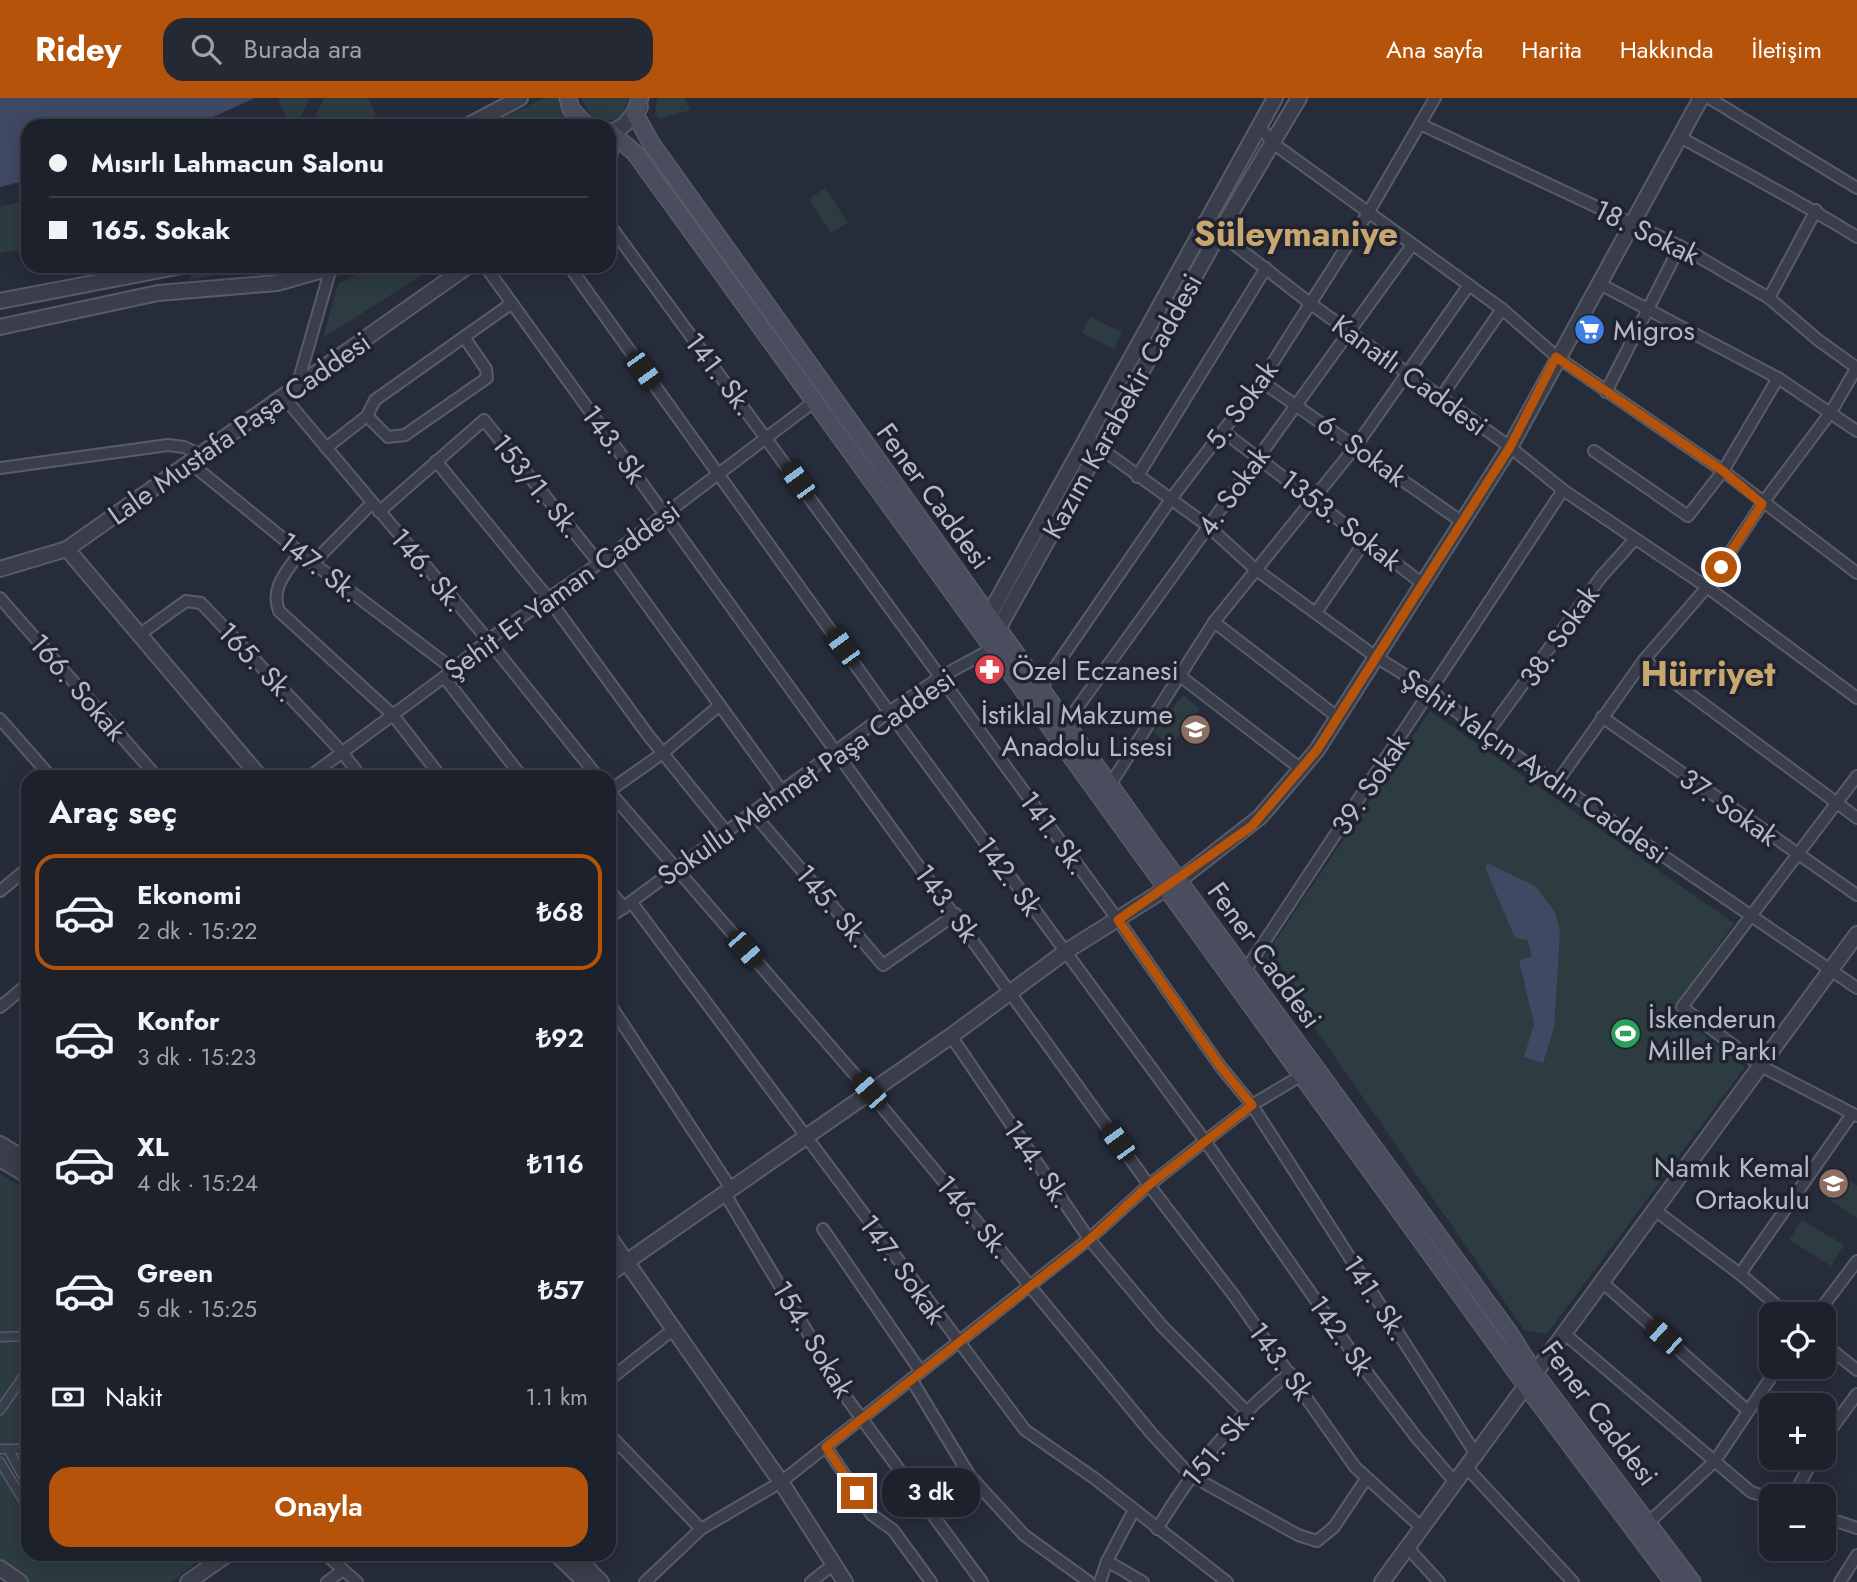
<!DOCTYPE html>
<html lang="tr">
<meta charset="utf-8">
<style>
body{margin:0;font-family:Jost,sans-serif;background:#252934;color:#f1f3f6;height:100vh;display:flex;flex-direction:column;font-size:26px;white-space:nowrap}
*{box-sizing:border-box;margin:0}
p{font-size:23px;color:#a0a3a9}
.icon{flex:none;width:38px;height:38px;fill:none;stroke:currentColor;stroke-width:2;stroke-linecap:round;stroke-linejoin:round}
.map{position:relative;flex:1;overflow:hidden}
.side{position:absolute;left:21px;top:672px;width:595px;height:791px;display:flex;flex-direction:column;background:#1d212c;border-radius:21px;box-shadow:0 4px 18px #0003,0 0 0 2px #3b3e48}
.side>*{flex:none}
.hud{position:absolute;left:21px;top:21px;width:595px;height:154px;border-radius:21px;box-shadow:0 4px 18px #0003,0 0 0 2px #3b3e48;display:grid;align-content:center;height:154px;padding:0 28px;background:#1d212c}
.controls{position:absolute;left:1759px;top:1204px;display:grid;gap:14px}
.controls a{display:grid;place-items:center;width:77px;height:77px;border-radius:14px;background:#1d212c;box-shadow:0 4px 18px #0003,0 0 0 2px #3b3e48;font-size:35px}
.end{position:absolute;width:32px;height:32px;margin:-16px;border:9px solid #b45309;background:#fff;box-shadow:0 0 0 4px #fff}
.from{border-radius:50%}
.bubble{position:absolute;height:49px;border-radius:21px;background:#1d212c;box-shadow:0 4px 18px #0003,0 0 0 2px #3b3e48;font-size:23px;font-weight:600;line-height:49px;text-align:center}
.car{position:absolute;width:21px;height:42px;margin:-21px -10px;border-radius:9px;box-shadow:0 0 5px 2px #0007;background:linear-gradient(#222 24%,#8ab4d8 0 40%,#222 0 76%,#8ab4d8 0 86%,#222 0)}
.hud b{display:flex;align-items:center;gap:24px;height:66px;font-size:26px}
.hud b+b{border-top:2px solid #3b3e48}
.hud i{width:18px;height:18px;background:#f1f3f6}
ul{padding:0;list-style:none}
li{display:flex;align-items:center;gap:21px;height:116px;margin:0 14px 10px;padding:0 14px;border:4px solid transparent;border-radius:21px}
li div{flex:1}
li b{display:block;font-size:26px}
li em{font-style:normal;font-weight:600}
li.current{border-color:#b45309}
li>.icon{width:63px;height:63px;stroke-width:1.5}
h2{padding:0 28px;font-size:32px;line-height:84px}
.pay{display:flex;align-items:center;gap:18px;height:77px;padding:0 28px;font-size:26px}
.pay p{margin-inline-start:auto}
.action{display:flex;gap:14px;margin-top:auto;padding:14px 28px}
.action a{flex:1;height:80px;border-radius:21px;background:#b45309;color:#fff;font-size:28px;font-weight:600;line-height:80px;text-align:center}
header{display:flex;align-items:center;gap:42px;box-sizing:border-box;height:98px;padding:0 35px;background:#b45309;color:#fff}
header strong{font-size:33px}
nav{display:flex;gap:38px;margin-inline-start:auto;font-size:24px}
.search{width:490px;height:63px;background:#252934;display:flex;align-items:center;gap:18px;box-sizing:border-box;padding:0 24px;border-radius:21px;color:#a0a3a9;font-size:26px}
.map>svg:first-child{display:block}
.green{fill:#2d3c40}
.water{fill:#404964}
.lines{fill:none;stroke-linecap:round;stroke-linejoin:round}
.pedestrian-casing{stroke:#585c69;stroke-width:11}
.minor-casing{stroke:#585c69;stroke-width:14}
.tertiary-casing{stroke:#585c69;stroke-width:18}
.secondary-casing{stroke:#585c69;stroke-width:19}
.pedestrian{stroke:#3a3e4b;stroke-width:8}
.minor{stroke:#3a3e4b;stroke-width:10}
.tertiary{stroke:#3a3e4b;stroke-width:14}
.secondary{stroke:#494d5d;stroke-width:16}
.route{stroke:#b45309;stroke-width:9}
.labels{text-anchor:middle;stroke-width:7;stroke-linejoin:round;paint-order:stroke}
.street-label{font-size:28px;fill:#b6b9c6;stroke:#1f2330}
.poi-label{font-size:28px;fill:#b6b9c6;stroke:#1f2330;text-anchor:start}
.district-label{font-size:35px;font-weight:bold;fill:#c7a670;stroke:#1f2330}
</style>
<header>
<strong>Ridey</strong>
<div class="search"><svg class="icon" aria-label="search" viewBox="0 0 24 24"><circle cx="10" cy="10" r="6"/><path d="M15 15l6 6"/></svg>Burada ara</div>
<nav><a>Ana sayfa</a><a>Harita</a><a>Hakkında</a><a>İletişim</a></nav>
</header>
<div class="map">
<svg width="1857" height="1484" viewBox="0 0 1857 1484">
<rect width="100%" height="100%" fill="#272c3b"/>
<g class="green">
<polygon points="282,0 309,0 297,28 290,28 278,2"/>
<polygon points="324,0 368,0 376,17 353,28 311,28"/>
<polygon points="545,0 565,0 568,21 575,28 484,28"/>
<path d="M581,0H632V3C625,21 610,27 592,19Z"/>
<polygon points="657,0 685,0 690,12 660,21 655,17"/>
<polygon points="825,90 848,124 831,135 809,101"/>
<polygon points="28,101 28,150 0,155 0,109"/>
<polygon points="211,168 258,168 189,182 193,175"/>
<polygon points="374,168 425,168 428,173 323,240 338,186"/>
<polygon points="1090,219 1122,234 1114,251 1082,235"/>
<polygon points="1183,597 1200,611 1170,648 1153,634"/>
<polygon points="1430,613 1734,825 1673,913 1745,969 1547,1236 1524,1232 1265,858"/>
<polygon points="1837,1075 1857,1088 1857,1120 1822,1097"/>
<polygon points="0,1076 28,1093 28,1456 208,1456 171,1484 28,1484 0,1464"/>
<polygon points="1802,1122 1844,1147 1831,1168 1789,1142"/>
</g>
<g class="water">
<polygon points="0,0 255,0 193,28 28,28 28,82 0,89"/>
<polygon points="1487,765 1535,788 1555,814 1560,834 1554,930 1543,965 1524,959 1534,926 1519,862 1532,859 1528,842 1515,840 1485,769"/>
</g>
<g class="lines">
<defs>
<g id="pedestrian">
<polyline points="0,1239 28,1238"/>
<polyline points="0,1312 28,1272"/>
<polyline points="0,1351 28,1351"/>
<polyline points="8,1351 28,1387"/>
<polyline points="0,1364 28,1410"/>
<polyline points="85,1456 113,1456"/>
</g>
<g id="minor">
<polyline points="1709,0 1857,90"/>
<polyline points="1420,26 1680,148 1769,200 1818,242 1857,270"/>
<polyline points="1259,28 1274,46 1502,211 1557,259 1723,373 1857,475"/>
<path d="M1680,39C1739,72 1799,103 1857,139"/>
<polyline points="1204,123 1311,206 1510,349 1563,392 1707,489 1857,600"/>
<polyline points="609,126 1118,822 1220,968 1252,1007 1477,1358"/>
<polyline points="485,168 1149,1087 1235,1199 1355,1369 1422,1430"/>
<polyline points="569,168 889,614 1205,1043 1356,1260 1416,1339 1454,1383"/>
<polyline points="1598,185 1778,280 1857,333"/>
<polyline points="1769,200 1816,112"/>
<polyline points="1261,283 1462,424"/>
<polyline points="297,288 331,170"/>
<polyline points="1606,294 1680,148"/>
<polyline points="283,298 488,542 598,679"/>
<polyline points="1441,299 1502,211"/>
<polyline points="367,318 388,339 405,337 487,280 486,271 464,239"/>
<polyline points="1224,334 1423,486"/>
<polyline points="1085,339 1208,428 1255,471 1376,559 1431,593 1486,637 1857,890"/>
<polyline points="326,350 367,318 375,302 512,205"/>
<polyline points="1594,353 1688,418 1723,373 1778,280"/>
<polyline points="436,363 548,500 648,637 725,732"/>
<polyline points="189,364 313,465 453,571"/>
<polyline points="0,370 168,347 184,349 199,356"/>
<polyline points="1137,379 1266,170"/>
<polyline points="379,414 484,322 599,465"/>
<path d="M300,454C287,474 270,489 279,513L393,617L441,679"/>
<polyline points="611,457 782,693"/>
<polyline points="313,465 372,405"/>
<polyline points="0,500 157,679"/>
<polyline points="1317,513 1365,443"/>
<polyline points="1214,524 1336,618"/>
<polyline points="139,537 186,503 201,505 342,654 361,679"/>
<polyline points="1644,562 1857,720"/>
<polyline points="1180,578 1301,671"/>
<polyline points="444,579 522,679"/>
<polyline points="1038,594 1171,401 1261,283 1368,115 1435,0"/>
<polyline points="1602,619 1857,797"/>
<polyline points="0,621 51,679"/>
<polyline points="1064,628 1412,147"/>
<polyline points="1486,637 1601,479 1635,441"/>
<polyline points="1857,678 1682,909 1761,968 1857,1018"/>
<polyline points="309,679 444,579 488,542 611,457 815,303"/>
<polyline points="1557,684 1644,562 1707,489 1762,406 1831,314 1857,269"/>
<polyline points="1108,690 1214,524 1356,348 1469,187"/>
<polyline points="609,693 869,993 1152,1336 1190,1377 1298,1437 1317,1443 1334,1429 1366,1381"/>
<polyline points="609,693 663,655 720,607"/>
<polyline points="752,714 883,867 956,816"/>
<polyline points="609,791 624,810"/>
<polyline points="0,793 28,770"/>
<polyline points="632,805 1025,1332 1094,1380 1227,1484"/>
<polyline points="609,820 889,614 939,580 999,547"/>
<polyline points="1245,873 1563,392"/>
<polyline points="609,905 732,1092"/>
<polyline points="0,909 28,886"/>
<polyline points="951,938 1089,1141 1162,1228 1245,1312"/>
<polyline points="725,1096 848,1302 982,1484"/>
<polyline points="1656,1113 1740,1176 1787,1216"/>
<polyline points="823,1131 921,1274"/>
<polyline points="1740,1176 1852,1016"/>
<polyline points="1603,1185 1747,1312"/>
<polyline points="1817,1216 1857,1163"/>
<polyline points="1566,1237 1751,1394 1771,1400"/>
<polyline points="1824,1246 1857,1272"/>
<polyline points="911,1281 970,1378 1024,1437 1089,1484"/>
<polyline points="609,1282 675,1230"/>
<polyline points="609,1336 701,1431"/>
<polyline points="1824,1341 1857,1296"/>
<polyline points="826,1349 872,1417 893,1432 931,1484"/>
<polyline points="1467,1370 1573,1484"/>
<polyline points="1793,1398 1814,1360"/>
<polyline points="928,1408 970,1378"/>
<polyline points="1824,1419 1857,1430"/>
<polyline points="1648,1425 1715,1363 1778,1269"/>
<path d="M1157,1431C1196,1367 1232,1322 1290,1275"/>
<polyline points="1407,1449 1439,1484"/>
<polyline points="325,1456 357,1484"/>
<polyline points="1107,1463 1143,1484"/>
<polyline points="327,1484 343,1472"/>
<polyline points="645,1484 701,1431 781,1384 1089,1141 1149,1087 1205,1043 1252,1007 1302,977"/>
<polyline points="811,1484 835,1465"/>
<polyline points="1100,1484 1107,1463 1134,1412"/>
<polyline points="1840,1484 1857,1457"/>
</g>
<g id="tertiary">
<polyline points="467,28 520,0"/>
<polyline points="613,34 624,27 640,9"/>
<polyline points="609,61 613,34"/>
<polyline points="0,203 182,168"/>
<polyline points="0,229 158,195 277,185 337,168"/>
<polyline points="67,451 260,679"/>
<polyline points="0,471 67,451 468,168"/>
<polyline points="984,526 1275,0"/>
<polyline points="994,538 1219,135 1299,0"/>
<polyline points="0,1046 28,1063"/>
<polyline points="0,1061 28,1078"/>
<polyline points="609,1139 781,1384 845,1484"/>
<polyline points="609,1176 951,938 1065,854 1178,783 1260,719 1317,652 1510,349 1701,0"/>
<polyline points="556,1456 585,1484"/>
<polyline points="573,1456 601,1484"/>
<polyline points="0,1470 20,1484"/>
<polyline points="188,1484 228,1456"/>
<polyline points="1382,1484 1857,836"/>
</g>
<g id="secondary">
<polyline points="568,0 571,11 587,28"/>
<polyline points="640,0 635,16 651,45 1157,753 1508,1233 1536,1277 1692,1484"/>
<polyline points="609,33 635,55 1527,1289 1673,1484"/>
</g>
</defs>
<use href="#pedestrian" class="pedestrian-casing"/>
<use href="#minor" class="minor-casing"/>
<use href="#tertiary" class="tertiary-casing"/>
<use href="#secondary" class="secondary-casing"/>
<use href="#pedestrian" class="pedestrian"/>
<use href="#minor" class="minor"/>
<use href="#tertiary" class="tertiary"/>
<use href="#secondary" class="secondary"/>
</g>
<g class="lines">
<polyline class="route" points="857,1395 826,1349 1089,1142 1149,1087 1252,1007 1220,968 1118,822 1252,728 1317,652 1510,349 1556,259 1723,373 1762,406 1721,469"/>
</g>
<defs>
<symbol id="supermarket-disc" viewBox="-11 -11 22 22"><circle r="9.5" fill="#3f7fe0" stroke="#1f2330"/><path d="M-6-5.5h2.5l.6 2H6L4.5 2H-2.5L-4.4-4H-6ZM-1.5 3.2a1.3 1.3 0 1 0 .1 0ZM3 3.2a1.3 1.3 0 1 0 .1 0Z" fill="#fff"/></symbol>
<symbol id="pharmacy-disc" viewBox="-11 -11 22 22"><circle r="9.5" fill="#e0444e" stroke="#1f2330"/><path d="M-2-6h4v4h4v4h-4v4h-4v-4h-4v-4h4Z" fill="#fff"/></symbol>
<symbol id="school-disc" viewBox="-11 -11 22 22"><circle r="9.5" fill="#8d6e63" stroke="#1f2330"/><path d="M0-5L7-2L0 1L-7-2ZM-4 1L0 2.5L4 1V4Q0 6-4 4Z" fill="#fff"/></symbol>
<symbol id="stadium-disc" viewBox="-11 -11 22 22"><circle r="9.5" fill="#2e9e5b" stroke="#1f2330"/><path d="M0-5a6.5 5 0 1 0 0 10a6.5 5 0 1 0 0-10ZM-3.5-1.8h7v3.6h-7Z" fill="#fff"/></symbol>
</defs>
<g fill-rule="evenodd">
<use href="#supermarket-disc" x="1572" y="214" width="35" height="35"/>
<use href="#pharmacy-disc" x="972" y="554" width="35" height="35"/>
<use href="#school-disc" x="1178" y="614" width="35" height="35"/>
<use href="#stadium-disc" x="1608" y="918" width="35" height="35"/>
<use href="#school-disc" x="1816" y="1068" width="35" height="35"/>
</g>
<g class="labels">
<g class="street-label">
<text transform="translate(1647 134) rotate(26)" y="10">18. Sokak</text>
<text transform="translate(720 276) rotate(53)" y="10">141. Sk.</text>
<text transform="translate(1410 277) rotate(36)" y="10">Kanatlı Caddesi</text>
<text transform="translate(1241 307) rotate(-54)" y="10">5. Sokak</text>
<text transform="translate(1122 308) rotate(-61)" y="10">Kazım Karabekir Caddesi</text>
<text transform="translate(239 330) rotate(-35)" y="10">Lale Mustafa Paşa Caddesi</text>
<text transform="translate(614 346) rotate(54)" y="10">143. Sk</text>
<text transform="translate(1362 352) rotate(36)" y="10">6. Sokak</text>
<text transform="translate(537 388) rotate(51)" y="10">153/1. Sk.</text>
<text transform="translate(1233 393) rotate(-54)" y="10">4. Sokak</text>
<text transform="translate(934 398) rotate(54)" y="10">Fener Caddesi</text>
<text transform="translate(1341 422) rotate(38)" y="10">1353. Sokak</text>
<text transform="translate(320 469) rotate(38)" y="10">147. Sk.</text>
<text transform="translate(428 472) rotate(50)" y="10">146. Sk.</text>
<text transform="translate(562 492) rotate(-36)" y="10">Şehit Er Yaman Caddesi</text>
<text transform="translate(1559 538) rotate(-55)" y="10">38. Sokak</text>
<text transform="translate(257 564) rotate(46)" y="10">165. Sk.</text>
<text transform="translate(78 589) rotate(49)" y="10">166. Sokak</text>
<text transform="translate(1535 668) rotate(35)" y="10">Şehit Yalçın Aydın Caddesi</text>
<text transform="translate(806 679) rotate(-35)" y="10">Sokullu Mehmet Paşa Caddesi</text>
<text transform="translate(1370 686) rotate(-56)" y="10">39. Sokak</text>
<text transform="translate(1729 709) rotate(35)" y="10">37. Sokak</text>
<text transform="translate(1054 735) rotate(54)" y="10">141. Sk.</text>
<text transform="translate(1009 778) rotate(54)" y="10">142. Sk</text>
<text transform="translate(947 805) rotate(54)" y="10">143. Sk</text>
<text transform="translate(833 808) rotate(50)" y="10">145. Sk.</text>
<text transform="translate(1265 857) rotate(54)" y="10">Fener Caddesi</text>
<text transform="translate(1038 1066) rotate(56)" y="10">144. Sk.</text>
<text transform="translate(974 1119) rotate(50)" y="10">146. Sk.</text>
<text transform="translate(903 1171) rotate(54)" y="10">147. Sokak</text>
<text transform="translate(1376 1200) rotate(57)" y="10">141. Sk.</text>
<text transform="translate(1341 1237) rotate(55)" y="10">142. Sk</text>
<text transform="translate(813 1241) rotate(59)" y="10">154. Sokak</text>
<text transform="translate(1281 1263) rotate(54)" y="10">143. Sk</text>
<text transform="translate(1600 1315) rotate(53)" y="10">Fener Caddesi</text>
<text transform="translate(1218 1348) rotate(-50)" y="10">151. Sk.</text>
</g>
<g class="poi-label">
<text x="1613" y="242">Migros</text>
<text x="1012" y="582">Özel Eczanesi</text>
<text x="1173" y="626" text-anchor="end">İstiklal Makzume<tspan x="1173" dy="32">Anadolu Lisesi</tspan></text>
<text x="1648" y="930">İskenderun<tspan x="1648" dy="32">Millet Parkı</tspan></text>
<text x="1810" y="1079" text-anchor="end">Namık Kemal<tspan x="1810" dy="32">Ortaokulu</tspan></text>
</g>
<g class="district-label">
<text x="1296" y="148">Süleymaniye</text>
<text x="1708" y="588">Hürriyet</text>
</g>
</g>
</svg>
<div class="controls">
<a><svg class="icon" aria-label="locate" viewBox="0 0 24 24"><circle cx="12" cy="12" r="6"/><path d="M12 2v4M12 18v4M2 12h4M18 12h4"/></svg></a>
<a>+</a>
<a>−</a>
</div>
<i class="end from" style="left:1721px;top:469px"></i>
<i class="end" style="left:857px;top:1395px"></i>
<div class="bubble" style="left:882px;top:1370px;width:98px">3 dk</div>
<i class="car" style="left:643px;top:272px;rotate:144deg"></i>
<i class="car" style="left:798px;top:383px;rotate:324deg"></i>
<i class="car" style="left:843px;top:549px;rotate:324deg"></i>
<i class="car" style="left:745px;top:851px;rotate:139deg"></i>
<i class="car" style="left:869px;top:993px;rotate:319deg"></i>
<i class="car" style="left:1118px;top:1044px;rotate:324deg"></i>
<i class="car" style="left:1664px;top:1239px;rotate:312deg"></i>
<div class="hud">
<b><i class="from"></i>Mısırlı Lahmacun Salonu</b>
<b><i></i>165. Sokak</b>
</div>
<section class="side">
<h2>Araç seç</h2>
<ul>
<li class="current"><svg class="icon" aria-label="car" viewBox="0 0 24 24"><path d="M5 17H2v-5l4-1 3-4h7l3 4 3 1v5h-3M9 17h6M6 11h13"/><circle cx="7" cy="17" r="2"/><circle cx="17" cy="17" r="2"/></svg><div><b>Ekonomi</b><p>2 dk · 15:22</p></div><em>₺68</em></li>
<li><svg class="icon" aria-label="car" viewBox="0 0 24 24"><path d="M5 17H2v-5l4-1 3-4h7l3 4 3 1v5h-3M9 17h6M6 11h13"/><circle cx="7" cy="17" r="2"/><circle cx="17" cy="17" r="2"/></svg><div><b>Konfor</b><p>3 dk · 15:23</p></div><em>₺92</em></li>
<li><svg class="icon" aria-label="car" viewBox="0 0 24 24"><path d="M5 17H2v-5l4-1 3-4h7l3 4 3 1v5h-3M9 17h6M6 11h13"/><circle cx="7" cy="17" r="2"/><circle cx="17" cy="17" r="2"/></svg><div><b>XL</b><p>4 dk · 15:24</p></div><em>₺116</em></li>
<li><svg class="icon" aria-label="car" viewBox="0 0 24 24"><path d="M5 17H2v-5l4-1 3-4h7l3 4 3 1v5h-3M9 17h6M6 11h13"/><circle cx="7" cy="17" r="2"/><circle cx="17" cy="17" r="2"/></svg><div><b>Green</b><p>5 dk · 15:25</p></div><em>₺57</em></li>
</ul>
<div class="pay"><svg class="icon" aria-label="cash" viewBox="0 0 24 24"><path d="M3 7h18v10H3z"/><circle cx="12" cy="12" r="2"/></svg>Nakit<p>1.1 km</p></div>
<div class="action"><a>Onayla</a></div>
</section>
</div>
